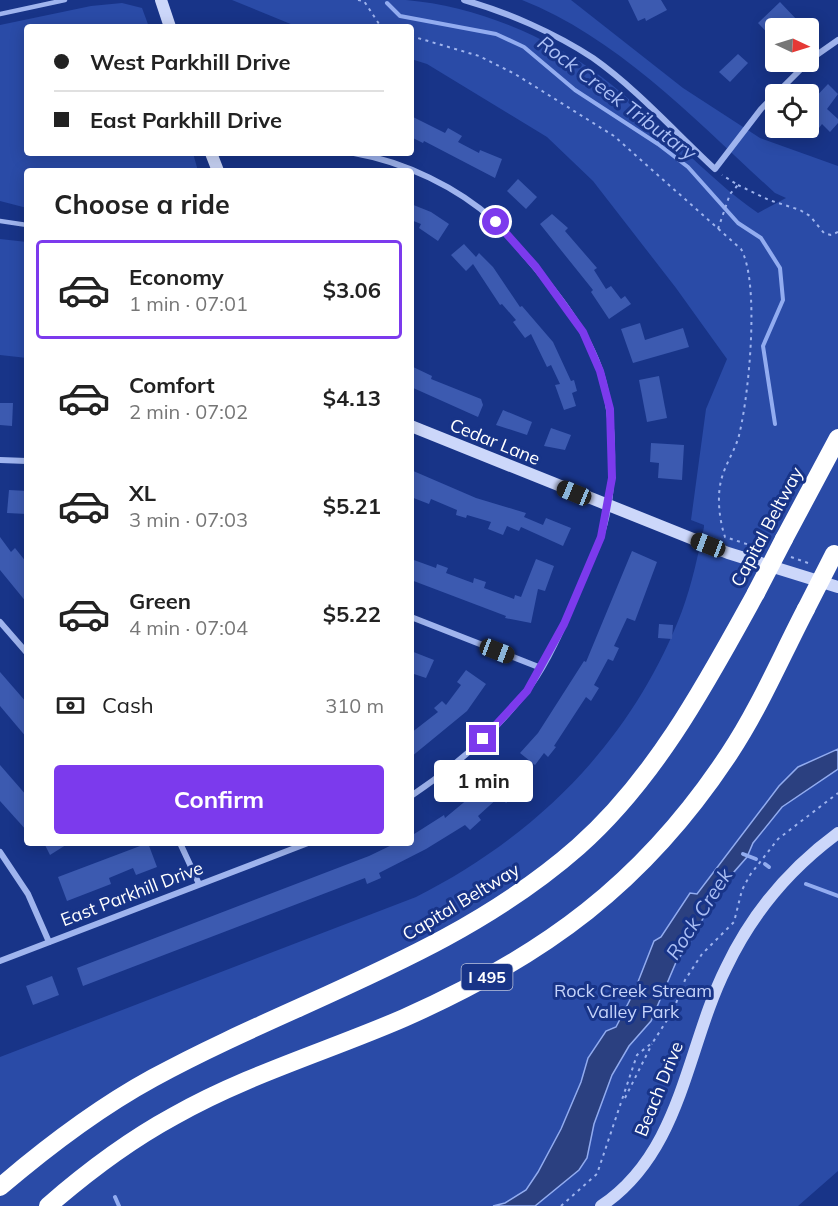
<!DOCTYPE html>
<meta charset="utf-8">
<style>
body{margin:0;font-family:Mulish,sans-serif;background:#f2f2f2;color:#222;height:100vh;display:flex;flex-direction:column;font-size:22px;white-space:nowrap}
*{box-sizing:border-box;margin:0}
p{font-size:20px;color:#767676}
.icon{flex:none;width:33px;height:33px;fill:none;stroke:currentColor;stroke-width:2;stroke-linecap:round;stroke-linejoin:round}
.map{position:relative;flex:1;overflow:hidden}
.drawer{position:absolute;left:24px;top:168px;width:390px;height:678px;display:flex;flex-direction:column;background:#fff;border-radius:6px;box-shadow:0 3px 15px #0003}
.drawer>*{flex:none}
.banner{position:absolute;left:24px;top:24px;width:390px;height:132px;border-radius:6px;box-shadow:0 3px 15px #0003;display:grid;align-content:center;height:132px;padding:0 30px;background:#fff}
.needle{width:39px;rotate:94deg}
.fabs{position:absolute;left:765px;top:18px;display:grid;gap:12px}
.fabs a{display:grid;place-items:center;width:54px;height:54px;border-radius:6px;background:#fff;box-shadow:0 3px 15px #0003;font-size:30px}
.end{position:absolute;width:27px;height:27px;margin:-14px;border:8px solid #7c3aed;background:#fff;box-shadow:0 0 0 3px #fff}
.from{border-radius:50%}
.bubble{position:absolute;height:42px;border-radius:6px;background:#fff;box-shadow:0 3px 15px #0003;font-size:20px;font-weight:700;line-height:42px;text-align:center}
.car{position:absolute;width:18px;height:36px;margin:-18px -9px;border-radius:8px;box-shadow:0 0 4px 2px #0007;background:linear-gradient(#222 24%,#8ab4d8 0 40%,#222 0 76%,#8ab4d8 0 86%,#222 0)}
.banner b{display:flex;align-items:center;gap:21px;height:57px;font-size:22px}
.banner b+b{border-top:2px solid #e0e0e0}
.banner i{width:15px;height:15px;background:#222}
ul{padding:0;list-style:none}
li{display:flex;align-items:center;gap:18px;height:99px;margin:0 12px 9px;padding:0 18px;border:3px solid transparent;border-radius:6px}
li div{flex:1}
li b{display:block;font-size:22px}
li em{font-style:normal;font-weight:700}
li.active{border-color:#7c3aed}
li>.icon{width:54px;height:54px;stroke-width:1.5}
h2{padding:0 30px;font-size:27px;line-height:72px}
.pay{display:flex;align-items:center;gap:15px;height:66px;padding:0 30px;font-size:22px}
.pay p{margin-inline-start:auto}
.button{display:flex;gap:12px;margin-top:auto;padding:12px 30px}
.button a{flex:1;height:69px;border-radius:6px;background:#7c3aed;color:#fff;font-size:24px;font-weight:700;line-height:69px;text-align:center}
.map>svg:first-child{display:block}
.green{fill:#2a4ba7}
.water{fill:#2b4080;stroke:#92acf0;stroke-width:1.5}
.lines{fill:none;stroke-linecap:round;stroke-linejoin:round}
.stream{stroke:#92acf0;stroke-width:4}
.building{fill:#3c5ab0}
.path{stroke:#9fb4ee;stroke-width:2;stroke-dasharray:3 4.5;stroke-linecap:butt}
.lane{stroke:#9fb4ee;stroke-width:4.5}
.street{stroke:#9fb4ee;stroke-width:6}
.secondary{stroke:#ccd7fa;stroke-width:12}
.highway{stroke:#fff;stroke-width:18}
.highway-bridge{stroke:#fff;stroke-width:18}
.route{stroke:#7c3aed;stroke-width:8}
.labels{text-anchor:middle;stroke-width:6;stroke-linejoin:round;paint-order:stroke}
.shield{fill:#183488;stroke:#bac2db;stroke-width:1.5}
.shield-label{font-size:16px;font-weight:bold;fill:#fff}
.street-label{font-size:18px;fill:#fff;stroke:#183488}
.park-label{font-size:18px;fill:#c5d3fa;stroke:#183488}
.water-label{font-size:20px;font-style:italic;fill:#abbff5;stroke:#183488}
</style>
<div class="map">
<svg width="838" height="1206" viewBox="0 0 838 1206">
<rect width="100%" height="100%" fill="#183488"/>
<g class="green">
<path d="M232,0C290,0 349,0 406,0C475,6 548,36 603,78C658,120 702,174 758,213L786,198L775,193C699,124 619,38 522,0H571L683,88L760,138L838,166V1171L798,1206H0V1057L416,897C537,836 633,740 682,611C692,584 698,555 704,527V525L691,520L706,409L727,359L676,288L593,181L547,137L427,64L411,59V27H298Z"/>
<polygon points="122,3 142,8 149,27 27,27 27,153 193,153 198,171 27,171 27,208 0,201 0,25 91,6"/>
<polygon points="0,239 27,242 27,358 0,355"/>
</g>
<polygon class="water" points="838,749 838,769 782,807 753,843 747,857 720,888 686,949 677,960 651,1021 629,1046 612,1075 594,1124 587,1158 579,1170 535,1206 493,1206 505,1203 526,1190 538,1172 561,1129 581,1082 588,1058 606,1031 616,1027 634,992 654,941 661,937 690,893 697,894 779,786 798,767"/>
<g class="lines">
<g class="stream">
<polyline points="387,3 400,16 496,34 524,47 575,90 658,144 688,167 738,223 761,238 780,268 783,300 763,346 775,424"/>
<polyline points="743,854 756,859"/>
<polyline points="765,864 769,867"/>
<polyline points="806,884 838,896"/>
<polyline points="115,1197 119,1206"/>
</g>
</g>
<g class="building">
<polygon points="628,0 661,0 667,10 646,21 645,18 638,21"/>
<polygon points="780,2 798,21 789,28 776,28 776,42 758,23"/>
<polygon points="738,54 748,63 730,82 719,72"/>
<polygon points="828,84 838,94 827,109 838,119 838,123 830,132 822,124 819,128 808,117 808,105"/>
<polygon points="411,116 445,133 448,128 462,136 458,142 479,153 480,150 502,159 495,178 424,141 423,143 411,137"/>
<polygon points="518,179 537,197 526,209 507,191"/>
<polygon points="411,204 431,212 449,224 438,241 419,228 421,224 411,220"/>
<polygon points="552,214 568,228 565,231 597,268 594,270 606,289 611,286 621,299 625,296 631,304 609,319 591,292 593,290 540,224"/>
<polygon points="464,244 476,257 479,253 493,267 520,307 522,306 553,342 571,381 574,380 577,391 572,393 576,406 564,410 555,385 560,384 551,365 547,367 531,334 525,338 513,322 516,320 502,304 500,305 473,264 466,271 451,255"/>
<polygon points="640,323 645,340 683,328 689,347 633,363 621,329"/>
<polygon points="411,366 432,376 431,379 481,399 483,405 478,417 411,387"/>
<polygon points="659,376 667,418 647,422 639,380"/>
<polygon points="0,403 13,403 12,426 0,425"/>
<polygon points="503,410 532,422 527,435 496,425"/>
<polygon points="551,428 571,435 565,450 544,446"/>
<polygon points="651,443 684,445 682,480 658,478 659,463 650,462"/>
<polygon points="411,470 476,498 526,513 524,517 543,525 546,518 571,528 563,546 521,527 519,531 507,526 503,535 488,529 491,522 467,515 466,518 456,515 457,510 431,499 429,504 411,497"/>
<polygon points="9,490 27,491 27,514 7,513"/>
<polygon points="0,537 11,552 15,548 27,563 27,603 0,570"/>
<polygon points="632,551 657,562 635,621 627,618 614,646 619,648 613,661 608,659 594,685 599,688 591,701 586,697 554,746 556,747 548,757 544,753 535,765 520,753 538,733 584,661 586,662"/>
<polygon points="411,559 436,568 437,564 448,568 446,573 473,583 474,578 486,582 484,588 514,599 515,595 521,597 536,559 554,566 545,591 538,589 531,623 505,618 506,616 411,580"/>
<polygon points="659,624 673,625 672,639 658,638"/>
<polygon points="411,651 434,660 426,678 411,673"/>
<polygon points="466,670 486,684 467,711 411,757 411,733 438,712 434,708 442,701 446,705 461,685 457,682"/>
<polygon points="0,672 27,703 27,738 0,706"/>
<polygon points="510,764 527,784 506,803 500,796 478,816 481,820 470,830 465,825 426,849 379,873 381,878 367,884 365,878 83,986 77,968 369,856 396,843 411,843 411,836 444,815 445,818"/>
<polygon points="0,765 27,796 27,831 0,801"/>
<polygon points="44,843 69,843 50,855"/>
<polygon points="148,843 157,867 136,875 133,868 109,878 111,884 67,901 58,877"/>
<polygon points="52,976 59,995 33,1005 26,986"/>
</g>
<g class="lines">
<g class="path">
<polyline points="358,0 364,1 381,27"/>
<path d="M411,36L479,56L515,74L614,136L741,249C760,283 749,392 740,431C737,447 728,459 723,474C716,493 719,519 725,537L762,549"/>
<polyline points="738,185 769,200 800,210 810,216 824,233 831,235 838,232"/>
<polyline points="718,229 730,194 738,185 722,175"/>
<polyline points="791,557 811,564"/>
<polyline points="625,1098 652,1044"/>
<polyline points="561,1206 597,1174 637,1055 653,1042 673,1011 685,980 702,954 734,922 742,890 750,875 778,839 838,793"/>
</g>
<g class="lane">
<polyline points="0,14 65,0"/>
<polyline points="0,221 27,225"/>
</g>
<g class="street">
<path d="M464,0C507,12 555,33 593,58C637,89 676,133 715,169L761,109L808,62"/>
<polyline points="808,61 838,40"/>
<path d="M354,153C405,162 457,187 495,221C507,232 517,247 528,259C556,292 588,331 601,373C615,419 617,492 600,539C592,561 581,583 572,605C560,635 545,668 525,693C493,735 454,767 411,796"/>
<polyline points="0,460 27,461"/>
<polyline points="411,617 541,668"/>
<polyline points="0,622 27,653"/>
<polyline points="180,843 199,884"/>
<polyline points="0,852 28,894 49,942"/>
<polyline points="0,961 308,843"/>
</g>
<g class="secondary">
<polyline points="161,0 170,27"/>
<polyline points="211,153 218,171"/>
<polyline points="411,426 728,553 838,587"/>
<path d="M601,1206C682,1152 686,1048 726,968C752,913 789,869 838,833"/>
</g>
<g class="highway">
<polyline points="784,539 838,438"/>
<path d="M0,1187C48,1146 98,1108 153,1078C296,1000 454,956 578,847C656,778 707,682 756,593"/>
<path d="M48,1206C87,1172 128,1141 174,1116C246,1075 328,1051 404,1018C544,956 644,883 729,754C759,709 781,657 806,609"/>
</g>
<g class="highway-bridge">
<polyline points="756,593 784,539"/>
<polyline points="806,609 834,554"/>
</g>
</g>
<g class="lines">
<polyline class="route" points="483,739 527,691 564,624 601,537 612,478 610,409 600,371 583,332 536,267 496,222"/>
</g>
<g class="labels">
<rect class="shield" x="461.5" y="964" width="51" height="26" rx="4.5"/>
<g class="shield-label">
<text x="487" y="983">I 495</text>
</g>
<g class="street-label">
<text transform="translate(495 442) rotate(22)" y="6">Cedar Lane</text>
<text transform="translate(767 527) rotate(-62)" y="6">Capital Beltway</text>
<text transform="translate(132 894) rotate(-21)" y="6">East Parkhill Drive</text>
<text transform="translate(461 902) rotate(-31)" y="6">Capital Beltway</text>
<text transform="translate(659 1089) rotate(-68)" y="6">Beach Drive</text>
</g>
<g class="park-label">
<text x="633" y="997">Rock Creek Stream<tspan x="633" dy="21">Valley Park</tspan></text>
</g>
<g class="water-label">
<text transform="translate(617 98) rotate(37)" y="7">Rock Creek Tributary</text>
<text transform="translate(699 914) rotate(-57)" y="7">Rock Creek</text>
</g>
</g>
</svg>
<div class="fabs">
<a><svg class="needle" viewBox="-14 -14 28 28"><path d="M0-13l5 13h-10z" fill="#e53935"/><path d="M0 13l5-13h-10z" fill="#767676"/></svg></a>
<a><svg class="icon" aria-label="locate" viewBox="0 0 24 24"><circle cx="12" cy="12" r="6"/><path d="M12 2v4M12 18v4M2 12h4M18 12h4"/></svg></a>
</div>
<i class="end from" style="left:496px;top:222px"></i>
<i class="end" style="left:483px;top:739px"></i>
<div class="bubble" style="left:434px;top:760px;width:99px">1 min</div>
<i class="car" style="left:574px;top:493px;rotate:292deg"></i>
<i class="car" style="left:708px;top:545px;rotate:291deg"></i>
<i class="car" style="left:497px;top:651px;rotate:111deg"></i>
<div class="banner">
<b><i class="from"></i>West Parkhill Drive</b>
<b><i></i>East Parkhill Drive</b>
</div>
<section class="drawer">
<h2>Choose a ride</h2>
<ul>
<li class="active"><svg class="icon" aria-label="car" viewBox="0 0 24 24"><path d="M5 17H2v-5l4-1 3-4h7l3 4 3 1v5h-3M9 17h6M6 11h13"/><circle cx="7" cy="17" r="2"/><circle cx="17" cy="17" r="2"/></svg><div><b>Economy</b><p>1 min · 07:01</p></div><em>$3.06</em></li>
<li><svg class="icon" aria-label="car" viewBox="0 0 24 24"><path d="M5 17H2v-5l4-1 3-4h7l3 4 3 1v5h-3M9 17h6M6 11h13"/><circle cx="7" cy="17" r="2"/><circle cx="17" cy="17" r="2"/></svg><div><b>Comfort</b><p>2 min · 07:02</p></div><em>$4.13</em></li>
<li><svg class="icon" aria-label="car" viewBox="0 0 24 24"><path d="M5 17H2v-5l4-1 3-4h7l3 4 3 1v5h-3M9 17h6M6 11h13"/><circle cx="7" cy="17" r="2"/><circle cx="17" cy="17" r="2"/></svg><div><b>XL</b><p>3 min · 07:03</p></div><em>$5.21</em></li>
<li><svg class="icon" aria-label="car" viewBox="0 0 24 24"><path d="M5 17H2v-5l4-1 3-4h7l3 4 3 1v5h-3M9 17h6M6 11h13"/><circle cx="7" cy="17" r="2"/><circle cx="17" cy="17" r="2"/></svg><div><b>Green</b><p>4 min · 07:04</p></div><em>$5.22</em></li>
</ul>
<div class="pay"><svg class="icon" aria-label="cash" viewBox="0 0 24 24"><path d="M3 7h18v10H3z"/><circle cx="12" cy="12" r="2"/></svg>Cash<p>310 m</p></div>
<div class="button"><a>Confirm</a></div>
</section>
</div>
